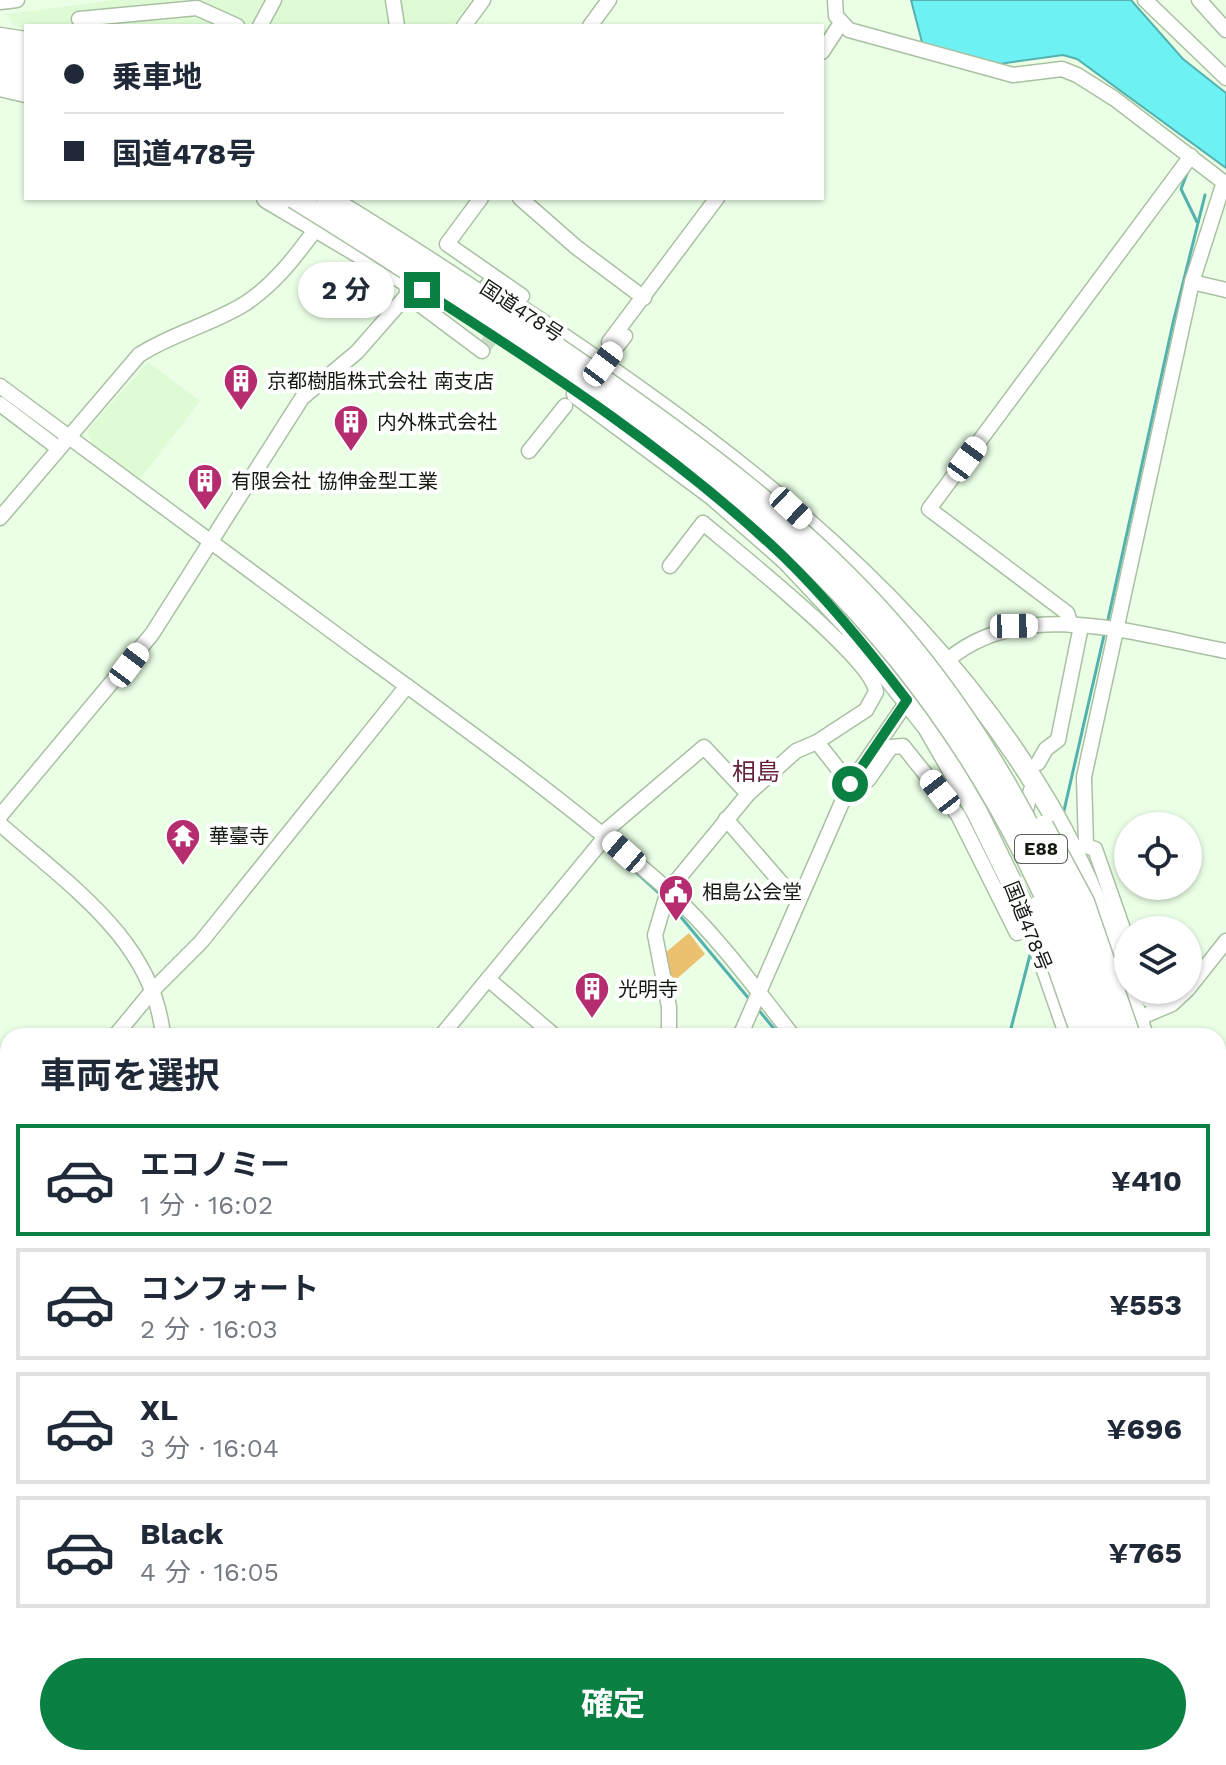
<!DOCTYPE html>
<html lang="ja">
<meta charset="utf-8">
<style>
body{margin:0;font-family:"Work Sans","Noto Sans JP",sans-serif;background:#f6f6f7;color:#1f2937;height:100vh;display:flex;flex-direction:column;font-size:30px;white-space:nowrap}
*{box-sizing:border-box;margin:0}
p{font-size:26px;color:#747a83}
.icon{flex:none;width:44px;height:44px;fill:none;stroke:currentColor;stroke-width:2;stroke-linecap:round;stroke-linejoin:round}
.map{position:relative;flex:1;overflow:hidden}
.side{position:absolute;left:0px;top:1028px;width:1226px;height:738px;display:flex;flex-direction:column;background:#fff;border-radius:24px 24px 0 0;box-shadow:0 2px 6px #0004}
.side>*{flex:none}
.guide{position:absolute;left:24px;top:24px;width:800px;height:176px;border-radius:0px;box-shadow:0 2px 6px #0004;display:grid;align-content:center;height:176px;padding:0 40px;background:#fff}
.fabs{position:absolute;left:1114px;top:812px;display:grid;gap:16px}
.fabs a{display:grid;place-items:center;width:88px;height:88px;border-radius:50%;background:#fff;box-shadow:0 2px 6px #0004;font-size:40px}
.end{position:absolute;width:36px;height:36px;margin:-18px;border:10px solid #0b8043;background:#fff;box-shadow:0 0 0 4px #fff}
.from{border-radius:50%}
.bubble{position:absolute;height:56px;border-radius:28px;background:#fff;box-shadow:0 2px 6px #0004;font-size:26px;font-weight:700;line-height:56px;text-align:center}
.car{position:absolute;width:24px;height:48px;margin:-24px -12px;border-radius:10px;box-shadow:0 0 6px 2px #0007;background:linear-gradient(#fff 24%,#345 0 40%,#fff 0 76%,#345 0 86%,#fff 0)}
.guide b{display:flex;align-items:center;gap:28px;height:76px;font-size:30px}
.guide b+b{border-top:2px solid #e0e1e3}
.guide i{width:20px;height:20px;background:#1f2937}
ul{padding:0;list-style:none}
li{display:flex;align-items:center;gap:24px;height:112px;margin:0 16px 12px;padding:0 24px;border:4px solid #e0e1e3;border-radius:0px}
li div{flex:1}
li b{display:block;font-size:30px}
li em{font-style:normal;font-weight:700}
li.current{border-color:#0b8043}
li>.icon{width:72px;height:72px;stroke-width:1.5}
h2{padding:0 40px;font-size:36px;line-height:96px}
.primary-button{display:flex;gap:16px;margin-top:auto;padding:16px 40px}
.primary-button a{flex:1;height:92px;border-radius:48px;background:#0b8043;color:#fff;font-size:32px;font-weight:700;line-height:92px;text-align:center}
.map>svg:first-child{display:block}
.built{fill:#defbd6}
.green{fill:#ebc06f}
.water{fill:#6ef1f2;stroke:#53b1ae;stroke-width:2}
.lines{fill:none;stroke-linecap:round;stroke-linejoin:round}
.stream{stroke:#53b1ae;stroke-width:3}
.minor-tunnel{stroke:#cbddc6;stroke-width:14;stroke-dasharray:14 7;stroke-linecap:butt}
.minor-casing{stroke:#a9c0a3;stroke-width:17}
.major-casing{stroke:#a9c0a3;stroke-width:21}
.highway-casing{stroke:#a9c0a3;stroke-width:23}
.minor{stroke:#fff;stroke-width:14}
.major{stroke:#fff;stroke-width:18}
.highway{stroke:#fff;stroke-width:20}
.highway-bridge-casing{stroke:#a9c0a3;stroke-width:23;stroke-linecap:butt}
.highway-bridge{stroke:#fff;stroke-width:20}
.route{stroke:#0b8043;stroke-width:10}
.labels{text-anchor:middle;stroke-width:8;stroke-linejoin:round;paint-order:stroke}
.shield{fill:#fff;stroke:#5a5f58;stroke-width:2}
.shield-label{font-size:18px;font-weight:bold;fill:#131b11}
.street-label{font-size:20px;fill:#131b11;stroke:#fff}
.poi-label{font-size:20px;fill:#131b11;stroke:#fff;text-anchor:start}
.quarter-label{font-size:24px;fill:#64223f;stroke:#fff}
</style>
<div class="map">
<svg width="1226" height="1765" viewBox="0 0 1226 1765">
<rect width="100%" height="100%" fill="#ebffe6"/>
<g class="built">
<polygon points="116,0 471,0 453,26 26,28 13,25 7,14"/>
<polygon points="148,362 200,401 138,482 95,449 87,431"/>
</g>
<polygon class="green" points="689,933 705,954 671,984 665,953"/>
<polygon class="water" points="911,0 1131,0 1183,59 1226,93 1226,168 1077,59 1063,55 999,64 923,46"/>
<g class="lines">
<g class="stream">
<polyline points="1188,171 1181,189 1197,222"/>
<polyline points="1107,624 1173,323 1205,195"/>
<polyline points="1063,815 1105,631"/>
<polyline points="620,858 662,896"/>
<polyline points="670,904 750,1000"/>
<polyline points="757,1008 780,1036"/>
<polyline points="1009,1036 1031,951"/>
<polyline points="851,1765 852,1758"/>
</g>
<g class="minor-tunnel">
<polyline points="482,351 503,322"/>
<polyline points="1218,1251 1224,1249"/>
</g>
<defs>
<g id="minor">
<polyline points="393,0 397,26"/>
<polyline points="835,0 836,16 849,30 1013,75 1062,69 1077,75 1115,99 1226,184"/>
<polyline points="1145,0 1226,78"/>
<polyline points="1199,0 1226,30"/>
<polyline points="0,2 17,0"/>
<polyline points="79,19 197,8 237,26"/>
<polyline points="260,26 274,0"/>
<polyline points="464,26 483,0"/>
<polyline points="590,26 609,0"/>
<polyline points="822,52 841,23"/>
<polyline points="481,198 447,244 522,296"/>
<polyline points="520,198 576,247 644,298"/>
<polyline points="1192,282 1226,290"/>
<polyline points="407,295 482,351"/>
<polyline points="609,342 717,198"/>
<polyline points="603,364 625,336"/>
<path d="M0,386C120,476 240,564 360,652C465,728 570,804 667,889C714,932 754,986 793,1036"/>
<polyline points="0,404 58,448"/>
<polyline points="529,451 565,406"/>
<path d="M0,518L139,355C173,333 213,324 246,303C279,281 299,251 322,221"/>
<path d="M670,566L703,523C735,550 873,659 876,692L866,710L817,742L850,784L868,780L891,747L903,746L958,815L1017,933"/>
<polyline points="1071,625 1067,613 929,509 1191,156"/>
<path d="M940,667C1015,593 1136,634 1226,651"/>
<polyline points="1038,763 1046,749 1058,740 1081,626"/>
<polyline points="0,816 152,634 302,398 357,352 407,295 406,280"/>
<polyline points="726,819 797,901"/>
<polyline points="1023,822 1031,790"/>
<path d="M0,824C66,883 154,940 163,1036"/>
<polyline points="602,834 704,747 748,794"/>
<polyline points="1128,943 1095,849 1086,846 1084,777 1192,282 1224,182"/>
<polyline points="488,979 555,1036"/>
<polyline points="1188,989 1226,941"/>
<polyline points="1143,990 1149,1000 1157,1000 1171,990"/>
<polyline points="1132,1021 1172,1004 1187,990"/>
<polyline points="115,1036 153,990 201,942 407,686"/>
<polyline points="441,1036 606,836"/>
<polyline points="669,1036 669,1007 655,935 668,891 748,794 796,751 817,742"/>
<polyline points="740,1036 850,784 911,696"/>
<polyline points="0,1100 8,1106"/>
<polyline points="0,1176 8,1166"/>
<polyline points="1218,1259 1226,1257"/>
<polyline points="0,1288 8,1295"/>
<polyline points="1218,1510 1226,1517"/>
<polyline points="1218,1648 1226,1654"/>
<polyline points="614,1758 622,1765"/>
<polyline points="776,1758 785,1765"/>
<polyline points="1073,1758 1082,1765"/>
<polyline points="52,1765 58,1758"/>
<polyline points="358,1765 364,1758"/>
<polyline points="498,1765 503,1758"/>
<polyline points="732,1765 738,1758"/>
<polyline points="858,1765 860,1758"/>
</g>
<g id="major">
<polyline points="0,1671 8,1677"/>
<polyline points="113,1758 122,1765"/>
</g>
<g id="highway">
<polyline points="0,38 26,42"/>
<polyline points="0,54 26,59"/>
<polyline points="0,71 26,76"/>
<polyline points="0,86 26,92"/>
<polyline points="267,198 417,287"/>
<path d="M488,289C691,421 907,575 1036,785C1076,848 1105,918 1128,989"/>
<polyline points="577,394 713,495 786,559 847,624 928,727 977,812 1029,918 1070,1036"/>
<polyline points="1128,990 1143,1036"/>
<polyline points="1218,1269 1226,1293"/>
<polyline points="1218,1305 1226,1327"/>
<polyline points="1218,1344 1226,1362"/>
<polyline points="1218,1383 1226,1399"/>
<polyline points="1218,1407 1226,1424"/>
<polyline points="1218,1437 1226,1451"/>
</g>
</defs>
<use href="#minor" class="minor-casing"/>
<use href="#major" class="major-casing"/>
<use href="#highway" class="highway-casing"/>
<use href="#minor" class="minor"/>
<use href="#major" class="major"/>
<use href="#highway" class="highway"/>
<defs>
<g id="highway-bridge">
<path d="M294,198C404,266 512,337 618,411C687,460 757,509 817,569C950,700 1042,859 1099,1036"/>
<path d="M327,198C413,250 497,306 579,363C693,442 806,524 897,630C999,749 1068,888 1116,1036"/>
<polyline points="1043,826 1084,902 1130,1036"/>
<polyline points="1037,907 1082,1036"/>
</g>
</defs>
<use href="#highway-bridge" class="highway-bridge-casing"/>
<use href="#highway-bridge" class="highway-bridge"/>
</g>
<g class="lines">
<path class="route" d="M422,290C547,370 676,454 784,557C829,601 869,650 907,700L850,784"/>
</g>
<defs>
<symbol id="building-pin" viewBox="-11 -11 22 30"><path d="M0 17L-7.5 6A9.5 9.5 0 1 1 7.5 6Z" fill="#b52d6e" stroke="#fff"/><path d="M-4-6H4V6H1V3H-1V6H-4ZM-2.5-4.3h1.7v1.8h-1.7ZM.8-4.3h1.7v1.8H.8ZM-2.5-1h1.7V.8h-1.7ZM.8-1h1.7V.8H.8Z" fill="#fff"/></symbol>
<symbol id="temple-pin" viewBox="-11 -11 22 30"><path d="M0 17L-7.5 6A9.5 9.5 0 1 1 7.5 6Z" fill="#b52d6e" stroke="#fff"/><path d="M0-6L5-2H3V0L6.5 2.5H4V6H1.5V3h-3V6H-4V2.5H-6.5L-3 0V-2H-5Z" fill="#fff"/></symbol>
<symbol id="civic-pin" viewBox="-11 -11 22 30"><path d="M0 17L-7.5 6A9.5 9.5 0 1 1 7.5 6Z" fill="#b52d6e" stroke="#fff"/><path d="M-.6-6.5H3V-4.5H.6V-3L4-1V1h2V6H-6V1h2V-1L-.6-3ZM-1.2 2.5V6h2.4V2.5Z" fill="#fff"/></symbol>
</defs>
<g fill-rule="evenodd">
<use href="#building-pin" x="221" y="361" width="40" height="54"/>
<use href="#building-pin" x="331" y="402" width="40" height="54"/>
<use href="#building-pin" x="185" y="461" width="40" height="54"/>
<use href="#temple-pin" x="163" y="816" width="40" height="54"/>
<use href="#civic-pin" x="656" y="872" width="40" height="54"/>
<use href="#building-pin" x="572" y="969" width="40" height="54"/>
</g>
<g class="labels">
<rect class="shield" x="1015" y="835" width="52" height="28" rx="6"/>
<g class="shield-label">
<text x="1041" y="855">E88</text>
</g>
<g class="street-label">
<text transform="translate(522 311) rotate(33)" y="7">国道478号</text>
<text transform="translate(1028 926) rotate(68)" y="7">国道478号</text>
</g>
<g class="poi-label">
<text x="267" y="388">京都樹脂株式会社 南支店</text>
<text x="377" y="429">内外株式会社</text>
<text x="231" y="488">有限会社 協伸金型工業</text>
<text x="209" y="843">華臺寺</text>
<text x="702" y="899">相島公会堂</text>
<text x="618" y="996">光明寺</text>
</g>
<g class="quarter-label">
<text x="756" y="780">相島</text>
</g>
</g>
</svg>
<div class="fabs">
<a><svg class="icon" aria-label="locate" viewBox="0 0 24 24"><circle cx="12" cy="12" r="6"/><path d="M12 2v4M12 18v4M2 12h4M18 12h4"/></svg></a>
<a><svg class="icon" aria-label="layers" viewBox="0 0 24 24"><path d="M12 4l9 5-9 5-9-5zM3 14l9 5 9-5"/></svg></a>
</div>
<i class="end from" style="left:850px;top:784px"></i>
<i class="end" style="left:422px;top:290px"></i>
<div class="bubble" style="left:298px;top:262px;width:96px">2 分</div>
<i class="car" style="left:603px;top:364px;rotate:37deg"></i>
<i class="car" style="left:967px;top:459px;rotate:36deg"></i>
<i class="car" style="left:791px;top:508px;rotate:133deg"></i>
<i class="car" style="left:1014px;top:626px;rotate:89deg"></i>
<i class="car" style="left:129px;top:665px;rotate:37deg"></i>
<i class="car" style="left:940px;top:792px;rotate:322deg"></i>
<i class="car" style="left:624px;top:852px;rotate:311deg"></i>
<div class="guide">
<b><i class="from"></i>乗車地</b>
<b><i></i>国道478号</b>
</div>
<section class="side">
<h2>車両を選択</h2>
<ul>
<li class="current"><svg class="icon" aria-label="car" viewBox="0 0 24 24"><path d="M5 17H2v-5l4-1 3-4h7l3 4 3 1v5h-3M9 17h6M6 11h13"/><circle cx="7" cy="17" r="2"/><circle cx="17" cy="17" r="2"/></svg><div><b>エコノミー</b><p>1 分 · 16:02</p></div><em>¥410</em></li>
<li><svg class="icon" aria-label="car" viewBox="0 0 24 24"><path d="M5 17H2v-5l4-1 3-4h7l3 4 3 1v5h-3M9 17h6M6 11h13"/><circle cx="7" cy="17" r="2"/><circle cx="17" cy="17" r="2"/></svg><div><b>コンフォート</b><p>2 分 · 16:03</p></div><em>¥553</em></li>
<li><svg class="icon" aria-label="car" viewBox="0 0 24 24"><path d="M5 17H2v-5l4-1 3-4h7l3 4 3 1v5h-3M9 17h6M6 11h13"/><circle cx="7" cy="17" r="2"/><circle cx="17" cy="17" r="2"/></svg><div><b>XL</b><p>3 分 · 16:04</p></div><em>¥696</em></li>
<li><svg class="icon" aria-label="car" viewBox="0 0 24 24"><path d="M5 17H2v-5l4-1 3-4h7l3 4 3 1v5h-3M9 17h6M6 11h13"/><circle cx="7" cy="17" r="2"/><circle cx="17" cy="17" r="2"/></svg><div><b>Black</b><p>4 分 · 16:05</p></div><em>¥765</em></li>
</ul>
<div class="primary-button"><a>確定</a></div>
</section>
</div>
